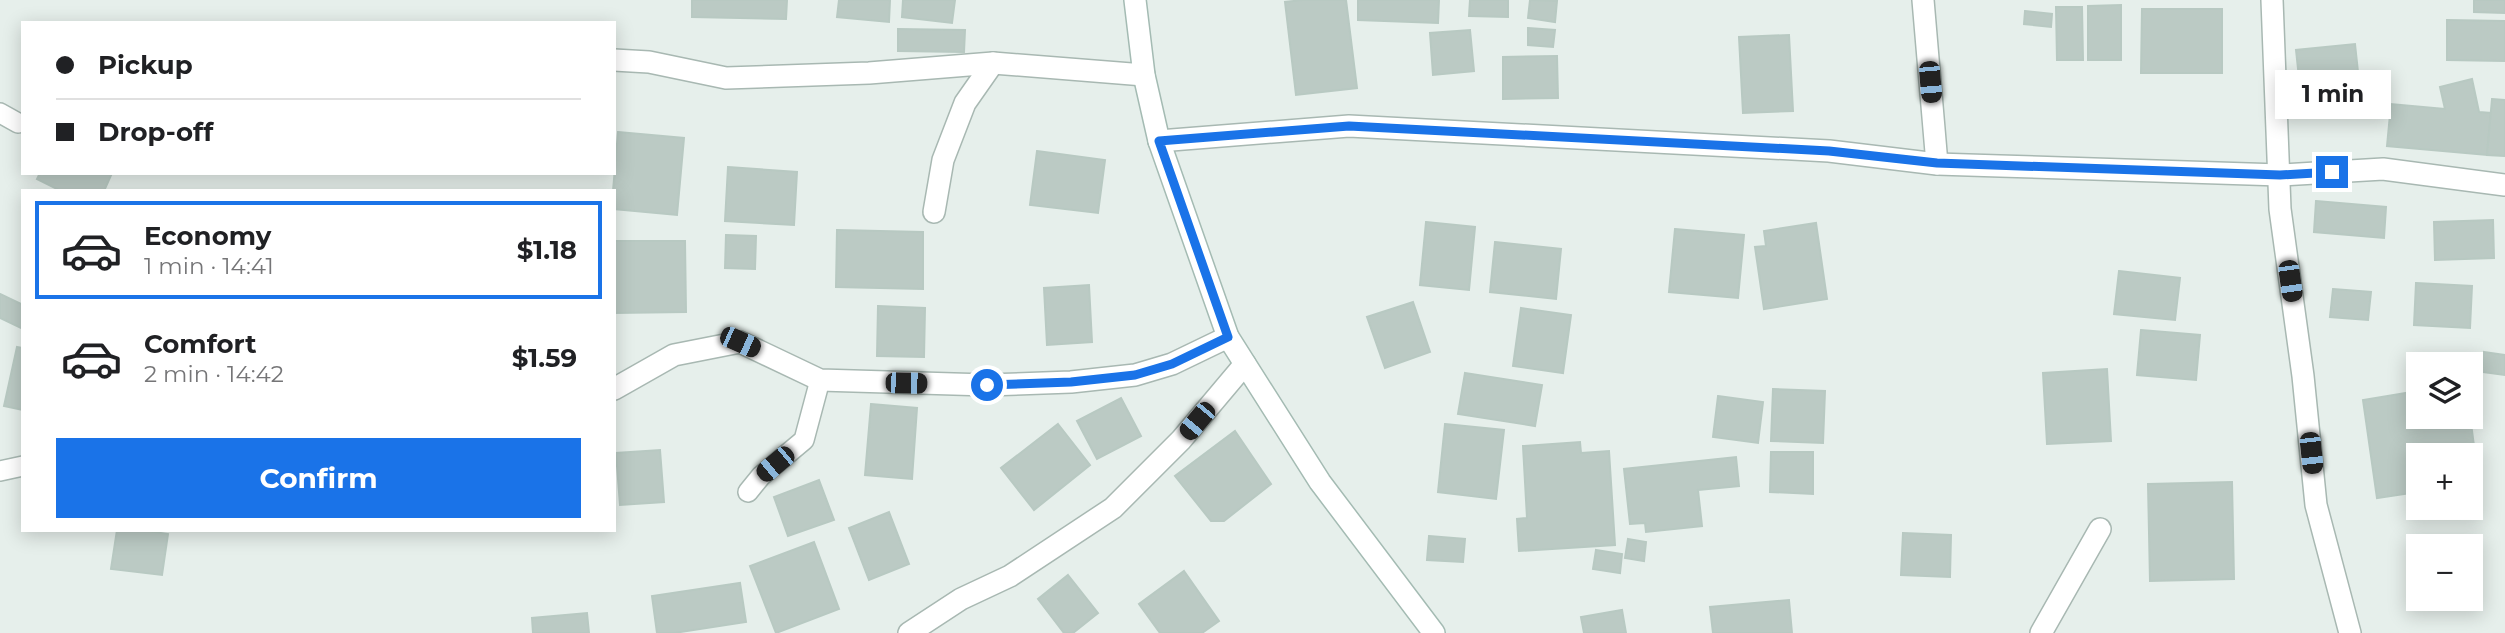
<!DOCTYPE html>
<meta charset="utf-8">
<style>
body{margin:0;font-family:Montserrat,sans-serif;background:#f6f6f6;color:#202124;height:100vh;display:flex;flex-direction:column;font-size:26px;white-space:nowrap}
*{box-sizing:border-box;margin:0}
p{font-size:23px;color:#757577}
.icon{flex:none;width:38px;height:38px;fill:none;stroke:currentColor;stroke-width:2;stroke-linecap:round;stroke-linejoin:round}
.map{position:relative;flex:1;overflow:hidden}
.details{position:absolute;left:21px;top:189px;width:595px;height:343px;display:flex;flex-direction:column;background:#fff;border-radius:0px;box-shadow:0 4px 18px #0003}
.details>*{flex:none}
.top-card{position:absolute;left:21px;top:21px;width:595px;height:154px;border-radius:0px;box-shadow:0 4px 18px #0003;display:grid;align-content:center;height:154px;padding:0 35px;background:#fff}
.fabs{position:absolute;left:2406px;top:352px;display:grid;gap:14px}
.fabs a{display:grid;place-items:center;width:77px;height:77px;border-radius:0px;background:#fff;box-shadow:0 4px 18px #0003;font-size:35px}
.end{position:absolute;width:32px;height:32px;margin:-16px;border:9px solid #1a73e8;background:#fff;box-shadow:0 0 0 4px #fff}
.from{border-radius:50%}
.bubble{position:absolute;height:49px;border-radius:0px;background:#fff;box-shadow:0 4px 18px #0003;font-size:23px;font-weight:700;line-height:49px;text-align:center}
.car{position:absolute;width:21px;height:42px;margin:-21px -10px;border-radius:9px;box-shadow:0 0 5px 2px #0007;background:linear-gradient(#222 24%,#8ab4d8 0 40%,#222 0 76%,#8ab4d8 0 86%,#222 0)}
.top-card b{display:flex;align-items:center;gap:24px;height:66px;font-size:26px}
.top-card b+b{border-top:2px solid #e0e0e0}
.top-card i{width:18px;height:18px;background:#202124}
ul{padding:12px 0 0;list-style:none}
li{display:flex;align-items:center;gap:21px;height:98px;margin:0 14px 10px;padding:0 21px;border:4px solid transparent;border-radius:0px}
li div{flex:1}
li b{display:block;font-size:26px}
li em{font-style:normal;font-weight:700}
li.active{border-color:#1a73e8}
li>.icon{width:63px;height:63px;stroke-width:1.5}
.button{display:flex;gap:14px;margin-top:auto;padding:14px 35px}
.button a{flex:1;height:80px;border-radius:0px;background:#1a73e8;color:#fff;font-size:28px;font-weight:700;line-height:80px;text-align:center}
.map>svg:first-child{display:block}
.building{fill:#bbcac4;stroke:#b8c9c2;stroke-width:2}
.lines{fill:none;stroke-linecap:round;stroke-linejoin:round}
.lane-casing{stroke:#a8b8b2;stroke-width:22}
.street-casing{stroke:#a8b8b2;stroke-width:24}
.secondary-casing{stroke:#a4bbb3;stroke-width:24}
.lane{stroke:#fff;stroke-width:19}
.street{stroke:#fff;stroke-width:21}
.secondary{stroke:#fff;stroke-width:21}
.route{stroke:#1a73e8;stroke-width:9}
</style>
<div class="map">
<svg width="2505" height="633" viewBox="0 0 2505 633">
<rect width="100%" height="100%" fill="#e6efeb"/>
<g class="building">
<polygon points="692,0 787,0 786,19 692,17"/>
<polygon points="839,0 890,0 889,22 837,17"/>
<polygon points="903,0 955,0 952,23 902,17"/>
<polygon points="1302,0 1346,0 1357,88 1296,95 1285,2"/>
<polygon points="1358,0 1439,0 1438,23 1358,20"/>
<polygon points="1470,0 1508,0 1508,17 1469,16"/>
<polygon points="1530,0 1557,1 1555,22 1528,18"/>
<polygon points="2474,0 2505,0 2505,13 2474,12"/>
<polygon points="2121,5 2121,60 2088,60 2088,6"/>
<polygon points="2056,7 2082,7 2083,60 2057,60"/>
<polygon points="2142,9 2222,9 2222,73 2141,73"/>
<polygon points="2025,11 2052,14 2051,27 2024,24"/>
<polygon points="2447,20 2505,21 2505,61 2447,60"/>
<polygon points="1528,28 1555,30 1553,47 1528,45"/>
<polygon points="898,29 965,30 964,52 898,51"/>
<polygon points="1470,30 1474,71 1433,75 1430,33"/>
<polygon points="1789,35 1793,111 1743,113 1739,37"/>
<polygon points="2355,44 2362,109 2303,115 2296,50"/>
<polygon points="1557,56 1558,98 1503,99 1503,57"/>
<polygon points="2472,79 2479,112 2491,113 2487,155 2387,146 2391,104 2445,109 2440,87"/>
<polygon points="2492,99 2505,100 2505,156 2487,155"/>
<polygon points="618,132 684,138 677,215 614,209 613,191"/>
<polygon points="1037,151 1105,160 1098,213 1030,205"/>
<polygon points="728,167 797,172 794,225 725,221"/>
<polygon points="40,173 112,173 104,191 61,191 37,179"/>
<polygon points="2316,201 2386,207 2384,238 2314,232"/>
<polygon points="2493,220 2494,258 2435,260 2434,222"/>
<polygon points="1426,222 1475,227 1469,290 1420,285"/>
<polygon points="1816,223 1827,299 1764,309 1755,247 1766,246 1764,231"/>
<polygon points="1675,229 1744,235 1738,298 1669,292"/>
<polygon points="837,230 923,232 923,289 836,287"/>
<polygon points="726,235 756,236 755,269 725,268"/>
<polygon points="614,241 685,241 686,312 614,313"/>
<polygon points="1495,242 1561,249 1556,299 1490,292"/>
<polygon points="2119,271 2180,278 2175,320 2114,314"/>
<polygon points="2416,283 2472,286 2470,328 2414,325"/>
<polygon points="1089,285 1092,342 1047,345 1044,288"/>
<polygon points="2333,289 2371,292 2368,320 2330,317"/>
<polygon points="0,294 23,305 23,329 0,318"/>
<polygon points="1413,302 1430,352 1385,368 1367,317"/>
<polygon points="878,306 925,308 924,357 877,356"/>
<polygon points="1521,308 1571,315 1563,373 1513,366"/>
<polygon points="2141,330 2200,335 2196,380 2137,375"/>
<polygon points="17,347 23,348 23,410 4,406"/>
<polygon points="2484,352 2505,355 2505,375 2482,372"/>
<polygon points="2107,369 2111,441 2047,444 2043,373"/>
<polygon points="1465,373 1542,385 1535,426 1458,414"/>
<polygon points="1773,389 1825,391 1823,443 1771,441"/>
<polygon points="2418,391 2418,416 2470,416 2479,483 2471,484 2471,455 2418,455 2418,492 2377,498 2363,400"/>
<polygon points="1718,396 1763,402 1758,443 1713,437"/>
<polygon points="1121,398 1141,436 1097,459 1077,421"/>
<polygon points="871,404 917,408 912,479 865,475"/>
<polygon points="1058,424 1090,465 1034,510 1001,468"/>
<polygon points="1445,424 1504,430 1496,499 1438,492"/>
<polygon points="1235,431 1271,484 1224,521 1211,521 1175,476"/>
<polygon points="1580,442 1581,453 1609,451 1615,545 1519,551 1517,519 1527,518 1523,446"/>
<polygon points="660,450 664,502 620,505 616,453"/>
<polygon points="1771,452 1813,452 1813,494 1770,492"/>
<polygon points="1736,457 1739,486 1698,490 1702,526 1646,532 1645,523 1630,524 1624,469"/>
<polygon points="819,480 834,520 788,536 774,497"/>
<polygon points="2232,482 2234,579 2150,581 2148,484"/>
<polygon points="889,512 909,564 869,580 849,528"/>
<polygon points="117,530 141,530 168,534 162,575 111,569"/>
<polygon points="1903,533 1951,535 1950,577 1901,575"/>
<polygon points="1429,536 1465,539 1463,562 1427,560"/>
<polygon points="1628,539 1646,542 1644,561 1625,558"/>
<polygon points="814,542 839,609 776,633 750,566"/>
<polygon points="1596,550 1622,554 1620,573 1593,569"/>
<polygon points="1184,571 1219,621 1202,633 1160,633 1139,604"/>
<polygon points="1068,575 1098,613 1073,633 1064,633 1038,599"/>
<polygon points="740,583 746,622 674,633 657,633 652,596"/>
<polygon points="1789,600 1792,633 1713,633 1710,607"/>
<polygon points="1622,610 1626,633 1584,633 1581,617"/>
<polygon points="587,613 589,633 533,633 532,618"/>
</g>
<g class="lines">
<defs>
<g id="lane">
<polyline points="0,113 18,123"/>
<polyline points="0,471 23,466"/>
<polyline points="748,492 761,476 804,440 820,380"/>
</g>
<g id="street">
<polyline points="1923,0 1937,164"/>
<polyline points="2272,0 2280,209 2303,376 2316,505 2350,633"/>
<polyline points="614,60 649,62 726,78 869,73 993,63 1144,75"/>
<polyline points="1159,141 1349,126 1829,151 1937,164 2000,166 2280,175 2383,169 2505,185"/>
<polyline points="934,212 943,160 965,103 993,63"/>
<polyline points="614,389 674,355 740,342 820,380 987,385 1071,382 1135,375 1172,364 1228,337"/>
<polyline points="909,633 961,599 1010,576 1113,508 1181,440 1245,364"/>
<polyline points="2041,633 2100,529"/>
</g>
<polyline id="secondary" points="1135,0 1144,75 1159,141 1228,337 1320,482 1434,633"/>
</defs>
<use href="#lane" class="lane-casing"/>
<use href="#street" class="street-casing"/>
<use href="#secondary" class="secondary-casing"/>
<use href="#lane" class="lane"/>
<use href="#street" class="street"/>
<use href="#secondary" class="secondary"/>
</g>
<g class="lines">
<polyline class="route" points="987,385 1071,382 1135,375 1172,364 1228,337 1159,141 1349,126 1829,151 1937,163 2280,175 2332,172"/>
</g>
</svg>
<div class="fabs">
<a><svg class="icon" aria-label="layers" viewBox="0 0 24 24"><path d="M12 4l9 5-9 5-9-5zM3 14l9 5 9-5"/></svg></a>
<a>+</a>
<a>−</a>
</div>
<i class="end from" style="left:987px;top:385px"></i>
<i class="end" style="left:2332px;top:172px"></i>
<div class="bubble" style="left:2275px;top:70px;width:116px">1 min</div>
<i class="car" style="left:1930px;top:82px;rotate:175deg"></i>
<i class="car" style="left:2290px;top:281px;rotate:172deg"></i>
<i class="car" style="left:740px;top:342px;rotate:114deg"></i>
<i class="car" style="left:906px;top:383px;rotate:91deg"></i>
<i class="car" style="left:1197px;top:421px;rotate:220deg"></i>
<i class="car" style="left:2311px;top:453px;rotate:174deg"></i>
<i class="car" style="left:775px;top:464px;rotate:230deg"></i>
<div class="top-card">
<b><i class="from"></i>Pickup</b>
<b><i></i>Drop-off</b>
</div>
<section class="details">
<ul>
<li class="active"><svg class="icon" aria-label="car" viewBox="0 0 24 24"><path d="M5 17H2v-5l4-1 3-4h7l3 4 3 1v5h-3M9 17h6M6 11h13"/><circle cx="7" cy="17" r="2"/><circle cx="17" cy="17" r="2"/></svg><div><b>Economy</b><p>1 min · 14:41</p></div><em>$1.18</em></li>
<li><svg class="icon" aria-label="car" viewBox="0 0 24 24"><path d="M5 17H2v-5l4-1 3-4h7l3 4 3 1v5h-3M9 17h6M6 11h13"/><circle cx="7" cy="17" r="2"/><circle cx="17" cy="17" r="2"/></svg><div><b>Comfort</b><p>2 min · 14:42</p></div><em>$1.59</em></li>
</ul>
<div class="button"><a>Confirm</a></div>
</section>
</div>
